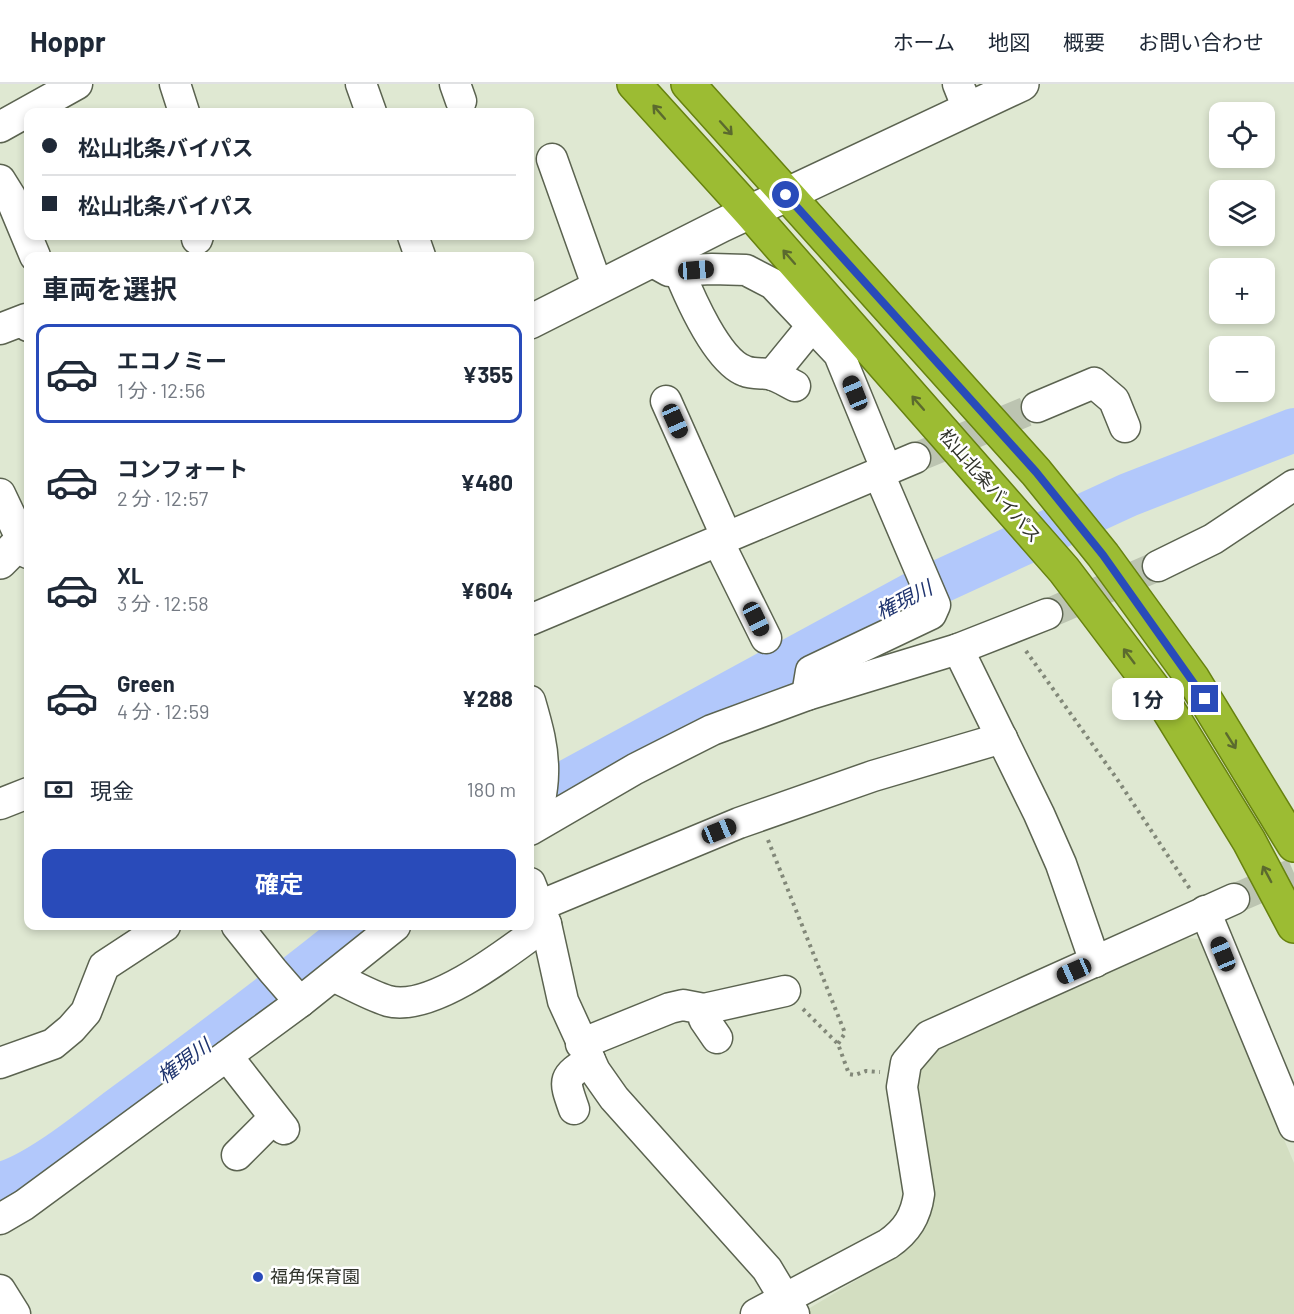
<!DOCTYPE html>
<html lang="ja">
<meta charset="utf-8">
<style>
body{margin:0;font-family:Barlow,"Noto Sans JP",sans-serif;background:#f2f2f3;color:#1f2937;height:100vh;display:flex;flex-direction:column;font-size:22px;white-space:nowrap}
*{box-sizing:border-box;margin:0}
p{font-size:20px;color:#747a83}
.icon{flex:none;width:33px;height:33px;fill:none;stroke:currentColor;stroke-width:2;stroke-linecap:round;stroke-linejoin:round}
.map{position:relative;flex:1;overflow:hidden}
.details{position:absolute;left:24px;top:168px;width:510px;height:678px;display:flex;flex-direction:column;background:#fff;border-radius:12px;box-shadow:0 3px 9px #0003}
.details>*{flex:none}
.banner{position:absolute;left:24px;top:24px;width:510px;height:132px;border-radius:12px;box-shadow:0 3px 9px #0003;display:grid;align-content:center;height:132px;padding:0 18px;background:#fff}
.buttons{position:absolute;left:1209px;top:18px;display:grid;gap:12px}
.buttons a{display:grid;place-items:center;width:66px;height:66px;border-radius:12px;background:#fff;box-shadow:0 3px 9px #0003;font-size:30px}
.end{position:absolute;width:27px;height:27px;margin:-14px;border:8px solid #294bba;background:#fff;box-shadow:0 0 0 3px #fff}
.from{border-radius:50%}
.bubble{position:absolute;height:42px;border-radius:12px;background:#fff;box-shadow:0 3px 9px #0003;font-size:20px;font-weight:700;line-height:42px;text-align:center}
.car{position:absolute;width:18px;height:36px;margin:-18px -9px;border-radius:8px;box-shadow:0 0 4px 2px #0007;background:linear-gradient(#222 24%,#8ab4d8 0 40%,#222 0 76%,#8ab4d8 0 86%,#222 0)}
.banner b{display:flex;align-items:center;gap:21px;height:57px;font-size:22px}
.banner b+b{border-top:2px solid #e0e1e3}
.banner i{width:15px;height:15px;background:#1f2937}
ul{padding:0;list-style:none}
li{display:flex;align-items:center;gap:18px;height:99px;margin:0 12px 9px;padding:0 6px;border:3px solid transparent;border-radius:12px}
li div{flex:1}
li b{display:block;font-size:22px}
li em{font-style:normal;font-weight:700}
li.current{border-color:#294bba}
li>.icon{width:54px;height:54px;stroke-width:1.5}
h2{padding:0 18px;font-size:27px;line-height:72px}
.pay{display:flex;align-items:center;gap:15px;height:66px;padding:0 18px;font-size:22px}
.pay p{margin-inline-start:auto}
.primary-button{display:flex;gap:12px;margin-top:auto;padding:12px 18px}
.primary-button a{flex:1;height:69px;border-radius:12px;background:#294bba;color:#fff;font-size:24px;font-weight:700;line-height:69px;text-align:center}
header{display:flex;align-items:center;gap:36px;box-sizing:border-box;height:84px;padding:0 30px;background:#fff;border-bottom:2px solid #e0e1e3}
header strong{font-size:28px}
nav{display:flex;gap:33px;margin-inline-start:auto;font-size:21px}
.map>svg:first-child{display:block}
.built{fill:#d3dec1}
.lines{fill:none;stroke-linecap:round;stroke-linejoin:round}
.river{stroke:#b2c8fb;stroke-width:44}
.minor-tunnel{stroke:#bcc4b1;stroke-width:30;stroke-dasharray:30 15;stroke-linecap:butt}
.minor-casing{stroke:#5b6350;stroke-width:33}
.tertiary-casing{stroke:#5b6350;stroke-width:36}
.trunk-casing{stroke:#67820f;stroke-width:36}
.path{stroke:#828879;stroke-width:4;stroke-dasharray:3 4.5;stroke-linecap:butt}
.minor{stroke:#fff;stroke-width:30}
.tertiary{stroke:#fff;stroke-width:33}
.trunk{stroke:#9cbc33;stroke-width:33}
.oneway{stroke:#5b6a2e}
.route{stroke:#294bba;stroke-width:8}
.poi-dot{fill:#294bba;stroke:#fff;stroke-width:2}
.labels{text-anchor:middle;stroke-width:5;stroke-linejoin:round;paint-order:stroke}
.street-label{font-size:18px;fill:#30332b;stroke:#fff}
.poi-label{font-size:18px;fill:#30332b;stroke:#fff;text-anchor:start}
.water-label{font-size:20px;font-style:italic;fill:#1f346f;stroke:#fff}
</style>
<header>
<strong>Hoppr</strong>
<nav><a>ホーム</a><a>地図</a><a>概要</a><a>お問い合わせ</a></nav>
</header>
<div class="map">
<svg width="1294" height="1230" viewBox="0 0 1294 1230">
<rect width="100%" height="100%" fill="#dfe8d2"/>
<polygon class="built" points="1177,853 1199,855 1294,1079 1294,1230 810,1230 808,1225 909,1165 931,1117 916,1008 921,982 941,961"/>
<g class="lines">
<g class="river">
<polyline points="530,718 911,511 1128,411 1294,346"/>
<path d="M0,1100C35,1092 90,1047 119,1025C201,965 281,905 359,842"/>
</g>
<g class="minor-tunnel">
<polyline points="915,374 1037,323"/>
<polyline points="1047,530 1158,482"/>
<polyline points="1234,815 1294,789"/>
</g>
<defs>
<g id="minor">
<polyline points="175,0 184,28"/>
<polyline points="361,0 371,28"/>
<polyline points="455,0 461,17"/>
<polyline points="958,0 968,25"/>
<polyline points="0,43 77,0"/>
<polyline points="552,75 598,204"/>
<polyline points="0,96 10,112 35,172"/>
<polyline points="413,152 420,172"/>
<polyline points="197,155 198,152"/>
<polyline points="651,177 669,187 712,185 746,186 773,200 839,270 887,387"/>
<path d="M679,187C690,214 717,277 745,287C752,290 762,289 769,290C778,292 787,298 795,302"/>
<polyline points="0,245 26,235 28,242"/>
<polyline points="772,291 812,242"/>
<polyline points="666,317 727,454"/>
<polyline points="1037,323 1094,299 1114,316 1125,343"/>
<polyline points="0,410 28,469"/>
<polyline points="718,457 766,554"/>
<polyline points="1158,482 1213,455 1294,401"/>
<polyline points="530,536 915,374"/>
<polyline points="958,565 1039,730 1061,780 1095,878"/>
<polyline points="807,611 811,587 931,530 935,521 879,390"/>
<path d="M530,617C537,641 544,665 543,690C543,707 538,725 536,741"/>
<polyline points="0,720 28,709"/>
<polyline points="530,746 635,685 712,646 807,611 958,565 1047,530"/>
<polyline points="530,799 546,840 563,917 595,987 614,1014 767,1185 794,1230"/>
<polyline points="539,822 739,739 873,692 1002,654"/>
<polyline points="1205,827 1294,1042"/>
<polyline points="237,842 273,887 300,918"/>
<path d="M333,892C350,900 369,911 388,917C432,929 511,866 546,840"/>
<polyline points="704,925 704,935 717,954"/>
<polyline points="581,960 670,924 683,921 704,925 785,907"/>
<polyline points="227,972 284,1045"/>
<polyline points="0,979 53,960 71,945 86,928 104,882 165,842"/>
<path d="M574,1025C563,994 563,994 590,976"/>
<polyline points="237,1071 274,1034"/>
<polyline points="0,1135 24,1121 300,918 395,842"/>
<polyline points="0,1206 15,1230"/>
<path d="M756,1230L888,1160C907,1147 916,1132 919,1110L902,1003L906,979L929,952L1234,815"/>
</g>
<g id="tertiary">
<polyline points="530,238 722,141 1022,0"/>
<polyline points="0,478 22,456 28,453"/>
</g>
<g id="trunk">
<polyline points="634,0 750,128 1064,486 1163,617 1249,757 1294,842"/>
<polyline points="688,0 1036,388 1103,471 1193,595 1294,761"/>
</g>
</defs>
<use href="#minor" class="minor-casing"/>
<use href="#tertiary" class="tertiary-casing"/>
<use href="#trunk" class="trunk-casing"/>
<g class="path">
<polyline points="1026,567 1117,695 1190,805"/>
<polyline points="768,756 845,949 838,960"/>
<polyline points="803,925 838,960 849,990 855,991 866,987 880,988"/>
</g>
<use href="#minor" class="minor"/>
<use href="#tertiary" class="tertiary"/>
<use href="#trunk" class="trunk"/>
</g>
<defs><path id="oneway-shaft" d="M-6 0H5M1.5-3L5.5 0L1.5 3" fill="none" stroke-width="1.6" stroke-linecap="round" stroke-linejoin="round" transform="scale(1.5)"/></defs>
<g class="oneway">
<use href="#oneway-shaft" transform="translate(659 28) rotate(-131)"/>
<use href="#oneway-shaft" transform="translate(726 44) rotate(48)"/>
<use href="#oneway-shaft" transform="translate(789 173) rotate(-131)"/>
<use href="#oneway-shaft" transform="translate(918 319) rotate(-131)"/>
<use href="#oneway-shaft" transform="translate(1129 572) rotate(-127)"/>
<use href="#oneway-shaft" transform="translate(1231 657) rotate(58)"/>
<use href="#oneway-shaft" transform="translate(1267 790) rotate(-118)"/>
</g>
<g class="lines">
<polyline class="route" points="786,111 1036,388 1103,471 1205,615"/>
</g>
<circle class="poi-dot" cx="258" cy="1193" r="6"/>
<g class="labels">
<g class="street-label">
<text transform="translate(990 402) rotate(49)" y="6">松山北条バイパス</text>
</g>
<g class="poi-label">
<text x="270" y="1199">福角保育園</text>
</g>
<g class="water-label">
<text transform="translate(904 516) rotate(-27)" y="7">権現川</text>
<text transform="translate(184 977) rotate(-36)" y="7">権現川</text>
</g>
</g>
</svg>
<div class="buttons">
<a><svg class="icon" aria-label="locate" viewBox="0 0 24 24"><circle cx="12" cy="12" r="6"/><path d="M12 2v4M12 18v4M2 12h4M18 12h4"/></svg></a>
<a><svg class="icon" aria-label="layers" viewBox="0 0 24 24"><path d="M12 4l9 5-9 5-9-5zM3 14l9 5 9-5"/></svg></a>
<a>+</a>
<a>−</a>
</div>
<i class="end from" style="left:786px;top:111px"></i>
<i class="end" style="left:1205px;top:615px"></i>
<div class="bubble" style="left:1112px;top:594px;width:72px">1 分</div>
<i class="car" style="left:696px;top:186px;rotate:86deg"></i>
<i class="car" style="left:855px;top:309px;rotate:338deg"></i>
<i class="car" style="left:675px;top:337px;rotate:156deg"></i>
<i class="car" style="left:756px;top:535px;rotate:154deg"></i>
<i class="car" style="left:719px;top:747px;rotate:68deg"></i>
<i class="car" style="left:1223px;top:870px;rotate:338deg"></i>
<i class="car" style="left:1074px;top:887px;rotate:246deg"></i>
<div class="banner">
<b><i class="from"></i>松山北条バイパス</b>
<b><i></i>松山北条バイパス</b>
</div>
<section class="details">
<h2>車両を選択</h2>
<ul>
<li class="current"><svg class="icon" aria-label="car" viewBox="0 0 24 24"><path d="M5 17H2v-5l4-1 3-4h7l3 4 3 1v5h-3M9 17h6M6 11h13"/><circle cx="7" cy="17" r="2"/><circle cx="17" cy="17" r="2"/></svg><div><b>エコノミー</b><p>1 分 · 12:56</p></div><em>¥355</em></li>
<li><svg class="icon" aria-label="car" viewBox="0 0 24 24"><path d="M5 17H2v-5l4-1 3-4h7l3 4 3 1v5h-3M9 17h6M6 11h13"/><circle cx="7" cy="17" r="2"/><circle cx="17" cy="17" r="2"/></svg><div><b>コンフォート</b><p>2 分 · 12:57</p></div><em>¥480</em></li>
<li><svg class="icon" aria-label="car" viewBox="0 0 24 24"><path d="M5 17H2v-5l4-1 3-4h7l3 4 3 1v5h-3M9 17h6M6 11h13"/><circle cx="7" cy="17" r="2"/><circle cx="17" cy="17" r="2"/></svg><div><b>XL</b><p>3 分 · 12:58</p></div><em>¥604</em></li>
<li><svg class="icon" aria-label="car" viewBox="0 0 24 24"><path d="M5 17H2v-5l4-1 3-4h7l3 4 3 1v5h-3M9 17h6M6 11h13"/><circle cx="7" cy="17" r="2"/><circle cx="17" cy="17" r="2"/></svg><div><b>Green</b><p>4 分 · 12:59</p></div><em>¥288</em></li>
</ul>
<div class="pay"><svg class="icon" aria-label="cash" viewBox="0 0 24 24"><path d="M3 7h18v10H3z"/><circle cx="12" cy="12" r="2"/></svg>現金<p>180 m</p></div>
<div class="primary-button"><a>確定</a></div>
</section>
</div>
